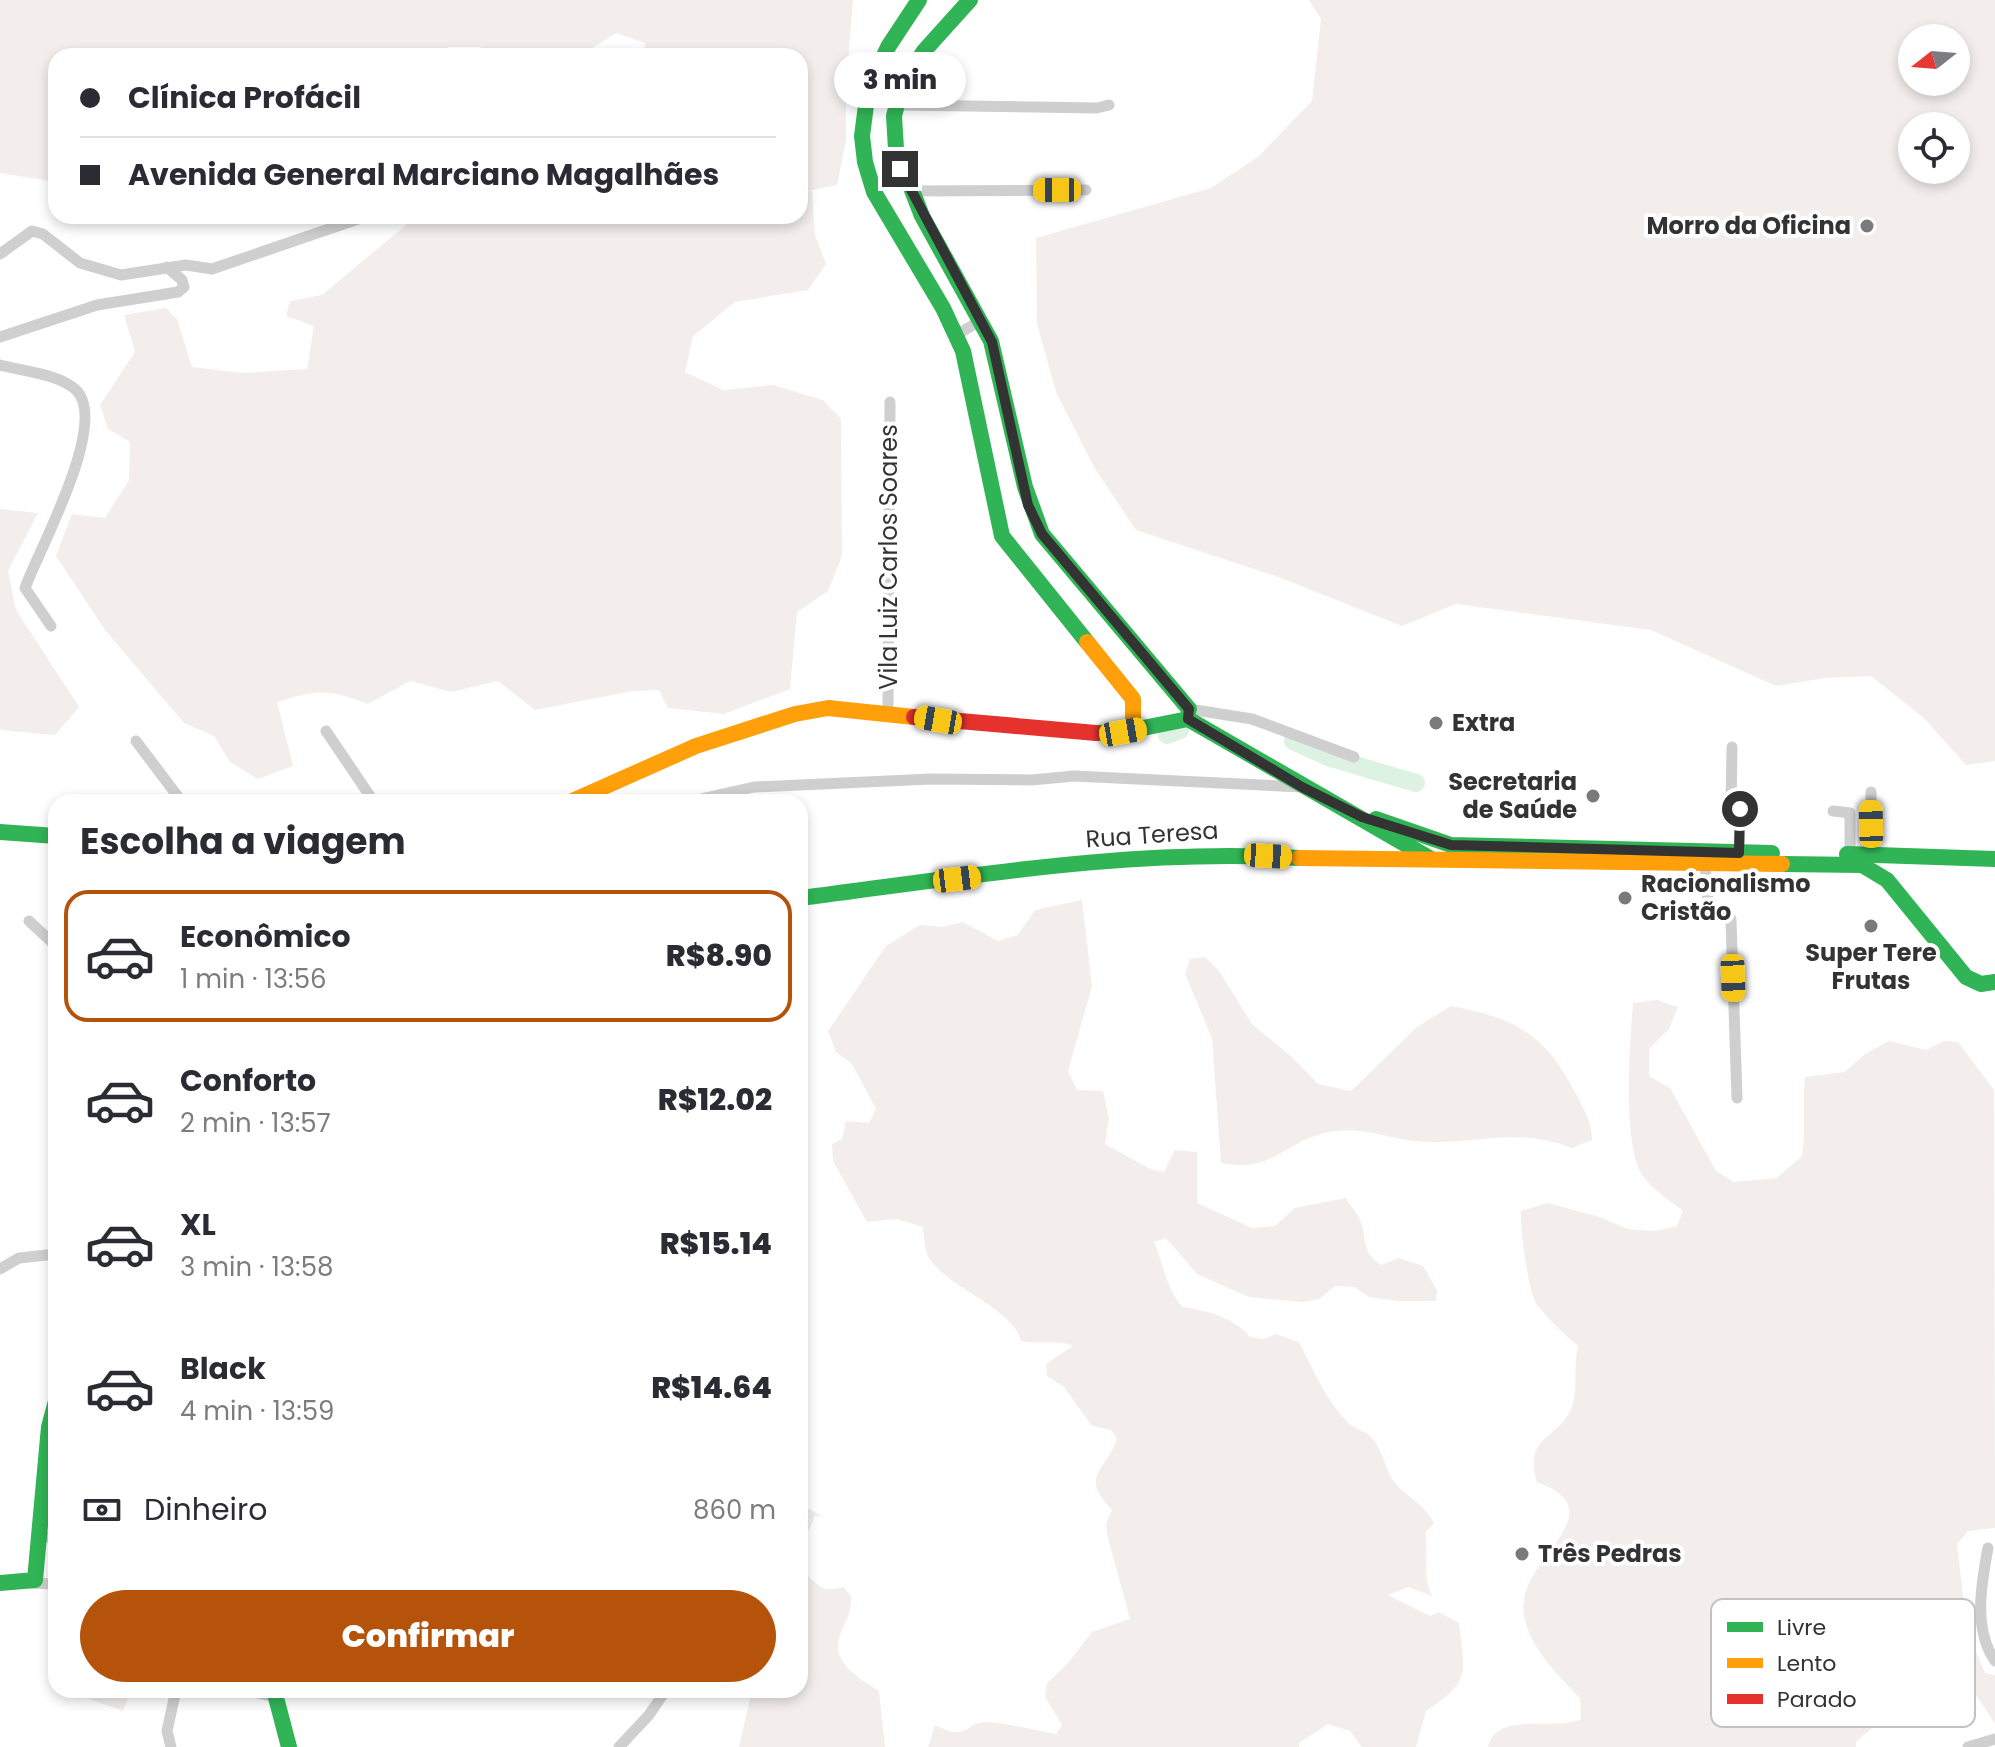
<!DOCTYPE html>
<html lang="pt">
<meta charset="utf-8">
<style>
body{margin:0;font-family:Poppins,sans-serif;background:#f2f2f3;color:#2b2b33;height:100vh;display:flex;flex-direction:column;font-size:30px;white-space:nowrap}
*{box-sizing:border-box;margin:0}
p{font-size:26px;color:#7c7c81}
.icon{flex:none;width:44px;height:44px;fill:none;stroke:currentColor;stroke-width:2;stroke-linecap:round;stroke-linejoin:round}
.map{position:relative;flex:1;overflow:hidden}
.side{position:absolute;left:48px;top:794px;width:760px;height:904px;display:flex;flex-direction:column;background:#fff;border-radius:24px;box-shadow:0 4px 12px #0003}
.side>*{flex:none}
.guide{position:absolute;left:48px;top:48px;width:760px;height:176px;border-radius:24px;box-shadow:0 4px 12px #0003;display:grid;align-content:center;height:176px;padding:0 32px;background:#fff}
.needle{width:52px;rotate:253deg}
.fabs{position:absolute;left:1898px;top:24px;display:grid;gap:16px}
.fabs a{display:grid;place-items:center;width:72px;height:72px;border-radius:50%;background:#fff;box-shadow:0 4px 12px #0003;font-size:40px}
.end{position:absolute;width:36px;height:36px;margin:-18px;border:10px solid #333;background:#fff;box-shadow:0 0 0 4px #fff}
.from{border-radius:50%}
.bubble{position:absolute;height:56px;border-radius:28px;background:#fff;box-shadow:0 4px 12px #0003;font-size:26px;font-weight:800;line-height:56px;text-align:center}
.car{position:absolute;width:24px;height:48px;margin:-24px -12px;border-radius:10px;box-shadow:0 0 6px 2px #0007;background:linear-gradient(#f5c518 24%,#345 0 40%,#f5c518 0 76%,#345 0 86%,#f5c518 0)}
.guide b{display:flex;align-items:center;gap:28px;height:76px;font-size:30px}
.guide b+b{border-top:2px solid #e1e1e2}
.guide i{width:20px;height:20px;background:#2b2b33}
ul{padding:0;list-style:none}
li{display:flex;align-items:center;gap:24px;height:132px;margin:0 16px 12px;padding:0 16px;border:4px solid transparent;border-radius:24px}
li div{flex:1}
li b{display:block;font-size:30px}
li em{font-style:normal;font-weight:800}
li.on{border-color:#b45309}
li>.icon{width:72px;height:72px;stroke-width:1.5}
h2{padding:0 32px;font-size:36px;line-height:96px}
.pay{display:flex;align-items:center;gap:20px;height:88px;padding:0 32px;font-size:30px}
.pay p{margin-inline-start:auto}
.primary-button{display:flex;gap:16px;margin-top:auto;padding:16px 32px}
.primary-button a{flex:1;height:92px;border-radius:48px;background:#b45309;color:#fff;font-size:32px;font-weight:800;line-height:92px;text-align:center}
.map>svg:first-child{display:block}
.green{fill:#f3eeec;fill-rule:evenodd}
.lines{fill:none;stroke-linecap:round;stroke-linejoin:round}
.river{stroke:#def2e3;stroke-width:18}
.street{stroke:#cfcfcf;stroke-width:11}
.fast{stroke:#30b455;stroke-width:16}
.slow{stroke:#ff9f0a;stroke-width:16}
.jam{stroke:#e5322d;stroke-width:16}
.route{stroke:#333;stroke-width:10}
.poi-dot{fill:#7a7a7a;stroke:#fff;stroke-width:3}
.labels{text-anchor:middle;stroke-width:8;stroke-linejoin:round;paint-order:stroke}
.poi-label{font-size:24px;font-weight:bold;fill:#333;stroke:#fff;text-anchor:start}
.street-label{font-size:24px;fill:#333;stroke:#fff}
.key{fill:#fff;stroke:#c2c2c2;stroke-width:2}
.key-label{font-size:22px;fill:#333}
</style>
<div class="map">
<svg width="1995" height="1747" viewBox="0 0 1995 1747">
<rect width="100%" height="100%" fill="#fff"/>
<g class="green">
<path d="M0,0H853L846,89V141L837,185L812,190L815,235L826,264L808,290L735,302L693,336L685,372L723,390L773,385L823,400L841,419L842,556L828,591L797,612L790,689L724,714L668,708L659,690L632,691L535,710L498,681L451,692L410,681L368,704C329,689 317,689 277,702L293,766L258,779L230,762L214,736L184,723L105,630L56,556L72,514L105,518L129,480L130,442L108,429L100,405L135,352L124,315L166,308L177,319L192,367L243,373L307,369L314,326L286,316L290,301L322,295L417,216H800V56H644L645,43L616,33L580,56H496L480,47H448L445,56H56V182L0,173Z"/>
<path d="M1309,0H1995V761L1966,765L1924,718L1871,676L1825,678L1776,686L1651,630L1456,604L1402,626L1281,578L1136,530L1094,467L1056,392L1037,324L1036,238L1211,188L1258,157L1312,101L1321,19ZM1956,38V82H1912V38ZM1956,126V170H1912V126Z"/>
<polygon points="0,509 38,513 8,571 16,610 79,707 55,735 0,730"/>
<path d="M1082,900L1092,986L1068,1071L1077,1090L1103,1091L1109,1119L1105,1144L1150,1169L1164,1172L1175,1150L1197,1152V1203L1252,1228L1275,1226L1295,1208L1346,1198C1350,1205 1357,1213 1360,1220C1368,1240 1360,1251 1381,1265L1399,1258L1423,1266L1437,1290L1436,1301H1398L1369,1297L1355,1287L1335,1286L1319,1299L1302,1302L1249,1297L1197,1274L1166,1238L1154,1242C1164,1266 1166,1287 1182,1307C1206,1310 1235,1318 1250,1337L1264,1339L1276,1334L1299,1342C1313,1370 1326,1400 1348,1423C1355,1430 1367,1431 1373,1439C1383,1452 1384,1465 1392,1479C1401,1494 1422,1500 1434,1523L1425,1533C1429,1555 1422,1576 1432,1596L1408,1587L1388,1595L1430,1616L1439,1612L1459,1623C1465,1674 1471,1681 1426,1711L1416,1747H1362L1350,1731L1328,1724L1299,1743V1747H928L935,1725C969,1743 965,1721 988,1722C1011,1724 1033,1730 1056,1734L1062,1725L1045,1697L1047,1683L1068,1663L1092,1632L1130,1619L1107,1534L1106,1524L1112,1510C1078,1475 1107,1471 1117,1438L1111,1430L1092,1426L1064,1387L1047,1376L1046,1364L1073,1346C1057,1339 1039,1345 1021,1341C1013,1308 951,1290 929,1258C924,1250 924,1235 923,1227L897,1219L867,1222L833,1161L832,1144L842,1139L846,1121L869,1123L876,1109L852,1064L836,1052L828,1031L886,946L920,925L942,927L963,922L998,941L1018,935L1035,910Z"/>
<path d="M1205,957L1219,971L1252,1024L1291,1056L1318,1084L1351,1091L1417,1027L1451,1006C1516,1018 1546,1035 1576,1094C1584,1110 1592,1122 1592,1140L1572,1148C1521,1128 1485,1142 1433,1142C1395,1143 1362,1123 1324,1133C1280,1145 1272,1173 1221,1163L1212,1038L1185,974L1190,959Z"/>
<path d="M1657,1000L1678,1007L1669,1029L1649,1049V1076L1670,1088L1716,1171L1734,1182L1777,1178L1802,1156C1806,1129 1802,1104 1805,1077L1845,1072L1865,1054L1889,1041L1926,1050L1944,1041L1958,1042L1994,1090L1995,1528L1968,1531L1957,1544L1967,1629L1985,1673L1995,1675V1724L1976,1695C1933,1693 1887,1712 1856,1742V1747H1488C1497,1710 1554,1732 1581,1719L1580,1698C1556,1673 1518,1637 1524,1599C1530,1554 1614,1510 1537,1482C1522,1433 1563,1440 1573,1403C1578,1385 1573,1365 1578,1346C1564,1334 1549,1320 1537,1305C1528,1293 1520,1227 1521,1211L1548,1203L1600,1217L1627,1229L1655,1231L1677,1226L1683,1211C1671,1201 1655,1191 1645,1179C1621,1151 1630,1040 1633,1003Z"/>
<path d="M800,1504L824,1517L815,1516L806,1536L804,1572C819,1586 822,1593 843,1587L851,1596C852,1613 847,1617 841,1632C828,1662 859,1678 879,1691L885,1747H739L752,1690H800Z"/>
<polygon points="80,1690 131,1690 123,1711 78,1695"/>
</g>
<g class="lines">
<g class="river">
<polyline points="1167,735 1180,730"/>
<polyline points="1293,741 1328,757 1416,783"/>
</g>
<g class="street">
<polyline points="898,105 1097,108 1109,105"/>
<polyline points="911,191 1086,190"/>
<polyline points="0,254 32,231 43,234 80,263 121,275 186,265 212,269 367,216"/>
<polyline points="956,335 982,320"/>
<polyline points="0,337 97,305 178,292 184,287 182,280 167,267"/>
<path d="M0,365C22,371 59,374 76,390C110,423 38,551 25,588L51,626"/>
<polyline points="888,712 890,402"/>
<polyline points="1188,714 1189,709 1252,719 1354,757"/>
<polyline points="326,731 374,802"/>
<polyline points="136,741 182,802"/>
<polyline points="1732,747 1731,809 1740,809 1739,853"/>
<polyline points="1871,792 1871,854"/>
<polyline points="687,802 754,787 931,779 1032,780 1074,776 1301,787"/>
<polyline points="1833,811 1850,813 1850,854"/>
<polyline points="1705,864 1709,914 1730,917 1731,920 1737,1098"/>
<polyline points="29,921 56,946"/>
<polyline points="0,1269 19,1258 56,1254"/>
<polyline points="39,1536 56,1538"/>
<path d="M1988,1548C1981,1585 1973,1629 1995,1661"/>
<polyline points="30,1583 56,1584"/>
<polyline points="244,1690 276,1697"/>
<polyline points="171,1747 167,1731 176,1690"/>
<polyline points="619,1747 649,1715 666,1690"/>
<polyline points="1968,1747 1995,1739"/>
</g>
<g class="fast">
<polyline points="919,0 888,47 868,90 862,136 865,162 874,192 943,308 963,351 1002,536 1087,642"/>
<polyline points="970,0 924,51 902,85 894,116 896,149 922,216 991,341 1025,487 1042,534 1189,709"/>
<polyline points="1096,733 1123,732 1188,719 1431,859"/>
<polyline points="1376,819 1451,845 1772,853"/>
<polyline points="0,832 56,836"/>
<polyline points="1847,854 1995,859"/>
<polyline points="1782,864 1862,865 1887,880 1966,977 1981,984 1995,982"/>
<path d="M800,898C966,877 1132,848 1299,858"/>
<polyline points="0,1583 35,1580 49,1427 56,1401"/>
<polyline points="274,1690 289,1747"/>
</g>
<g class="slow">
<polyline points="1087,642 1133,699 1133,723 1123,732"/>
<polyline points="570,802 696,746 795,714 828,708 914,717"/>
<polyline points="1299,858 1782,864"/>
</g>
<polyline class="jam" points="914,717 1096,733"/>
</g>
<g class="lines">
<polyline class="route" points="900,169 992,342 1028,505 1042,534 1189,709 1188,719 1302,787 1362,817 1451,845 1739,853 1740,809"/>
</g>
<g class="poi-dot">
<circle cx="1867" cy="226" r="8"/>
<circle cx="1436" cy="723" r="8"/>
<circle cx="1593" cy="796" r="8"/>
<circle cx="1625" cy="898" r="8"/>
<circle cx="1871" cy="926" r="8"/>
<circle cx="1522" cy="1554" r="8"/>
</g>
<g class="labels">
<g class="poi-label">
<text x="1851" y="234" text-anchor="end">Morro da Oficina</text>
<text x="1452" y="731">Extra</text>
<text x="1577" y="790" text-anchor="end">Secretaria<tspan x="1577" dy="28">de Saúde</tspan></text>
<text x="1641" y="892">Racionalismo<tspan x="1641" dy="28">Cristão</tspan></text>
<text x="1871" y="961" text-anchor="middle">Super Tere<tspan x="1871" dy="28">Frutas</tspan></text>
<text x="1538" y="1562">Três Pedras</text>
</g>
<g class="street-label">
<text transform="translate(889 557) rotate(-90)" y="8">Vila Luiz Carlos Soares</text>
<text transform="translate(1152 835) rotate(-4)" y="8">Rua Teresa</text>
</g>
</g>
<rect x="1711" y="1599" width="264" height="128" rx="12" class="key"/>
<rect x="1727" y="1622" width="36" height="10" fill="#30b455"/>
<rect x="1727" y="1658" width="36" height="10" fill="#ff9f0a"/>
<rect x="1727" y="1694" width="36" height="10" fill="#e5322d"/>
<g class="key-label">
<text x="1777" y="1635">Livre</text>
<text x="1777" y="1671">Lento</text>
<text x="1777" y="1707">Parado</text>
</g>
</svg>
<div class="fabs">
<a><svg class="needle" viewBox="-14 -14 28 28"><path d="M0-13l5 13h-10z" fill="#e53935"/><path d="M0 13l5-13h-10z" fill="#7c7c81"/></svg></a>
<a><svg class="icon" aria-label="locate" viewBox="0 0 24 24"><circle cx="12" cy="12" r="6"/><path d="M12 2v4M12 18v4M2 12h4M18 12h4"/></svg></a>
</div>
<i class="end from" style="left:1740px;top:809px"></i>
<i class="end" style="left:900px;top:169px"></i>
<div class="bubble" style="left:834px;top:52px;width:132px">3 min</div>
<i class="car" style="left:1057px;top:190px;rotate:270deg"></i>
<i class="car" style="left:938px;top:720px;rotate:280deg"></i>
<i class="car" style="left:1123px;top:732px;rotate:80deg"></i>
<i class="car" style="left:1871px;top:824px;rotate:359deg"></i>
<i class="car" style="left:1268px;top:856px;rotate:93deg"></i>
<i class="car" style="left:957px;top:879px;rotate:83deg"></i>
<i class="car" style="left:1733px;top:978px;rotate:178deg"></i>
<div class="guide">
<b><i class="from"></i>Clínica Profácil</b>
<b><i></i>Avenida General Marciano Magalhães</b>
</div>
<section class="side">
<h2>Escolha a viagem</h2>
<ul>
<li class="on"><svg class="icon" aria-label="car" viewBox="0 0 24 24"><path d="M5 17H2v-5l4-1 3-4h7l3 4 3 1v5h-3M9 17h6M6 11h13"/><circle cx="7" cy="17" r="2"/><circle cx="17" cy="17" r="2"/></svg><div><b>Econômico</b><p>1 min · 13:56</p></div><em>R$8.90</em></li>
<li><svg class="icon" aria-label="car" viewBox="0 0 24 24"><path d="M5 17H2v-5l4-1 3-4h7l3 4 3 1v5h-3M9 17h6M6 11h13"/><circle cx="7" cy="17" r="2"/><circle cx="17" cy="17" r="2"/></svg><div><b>Conforto</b><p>2 min · 13:57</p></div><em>R$12.02</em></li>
<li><svg class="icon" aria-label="car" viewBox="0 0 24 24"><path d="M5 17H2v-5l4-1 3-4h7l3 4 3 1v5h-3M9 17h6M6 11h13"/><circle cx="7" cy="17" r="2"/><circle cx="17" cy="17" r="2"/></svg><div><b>XL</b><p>3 min · 13:58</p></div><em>R$15.14</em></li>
<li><svg class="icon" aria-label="car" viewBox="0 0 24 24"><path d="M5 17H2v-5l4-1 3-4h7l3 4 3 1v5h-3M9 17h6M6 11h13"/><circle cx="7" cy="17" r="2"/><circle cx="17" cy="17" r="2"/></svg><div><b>Black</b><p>4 min · 13:59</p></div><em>R$14.64</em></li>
</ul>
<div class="pay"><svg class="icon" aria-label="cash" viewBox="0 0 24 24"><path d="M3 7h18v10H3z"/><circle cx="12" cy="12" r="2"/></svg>Dinheiro<p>860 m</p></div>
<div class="primary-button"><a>Confirmar</a></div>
</section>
</div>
